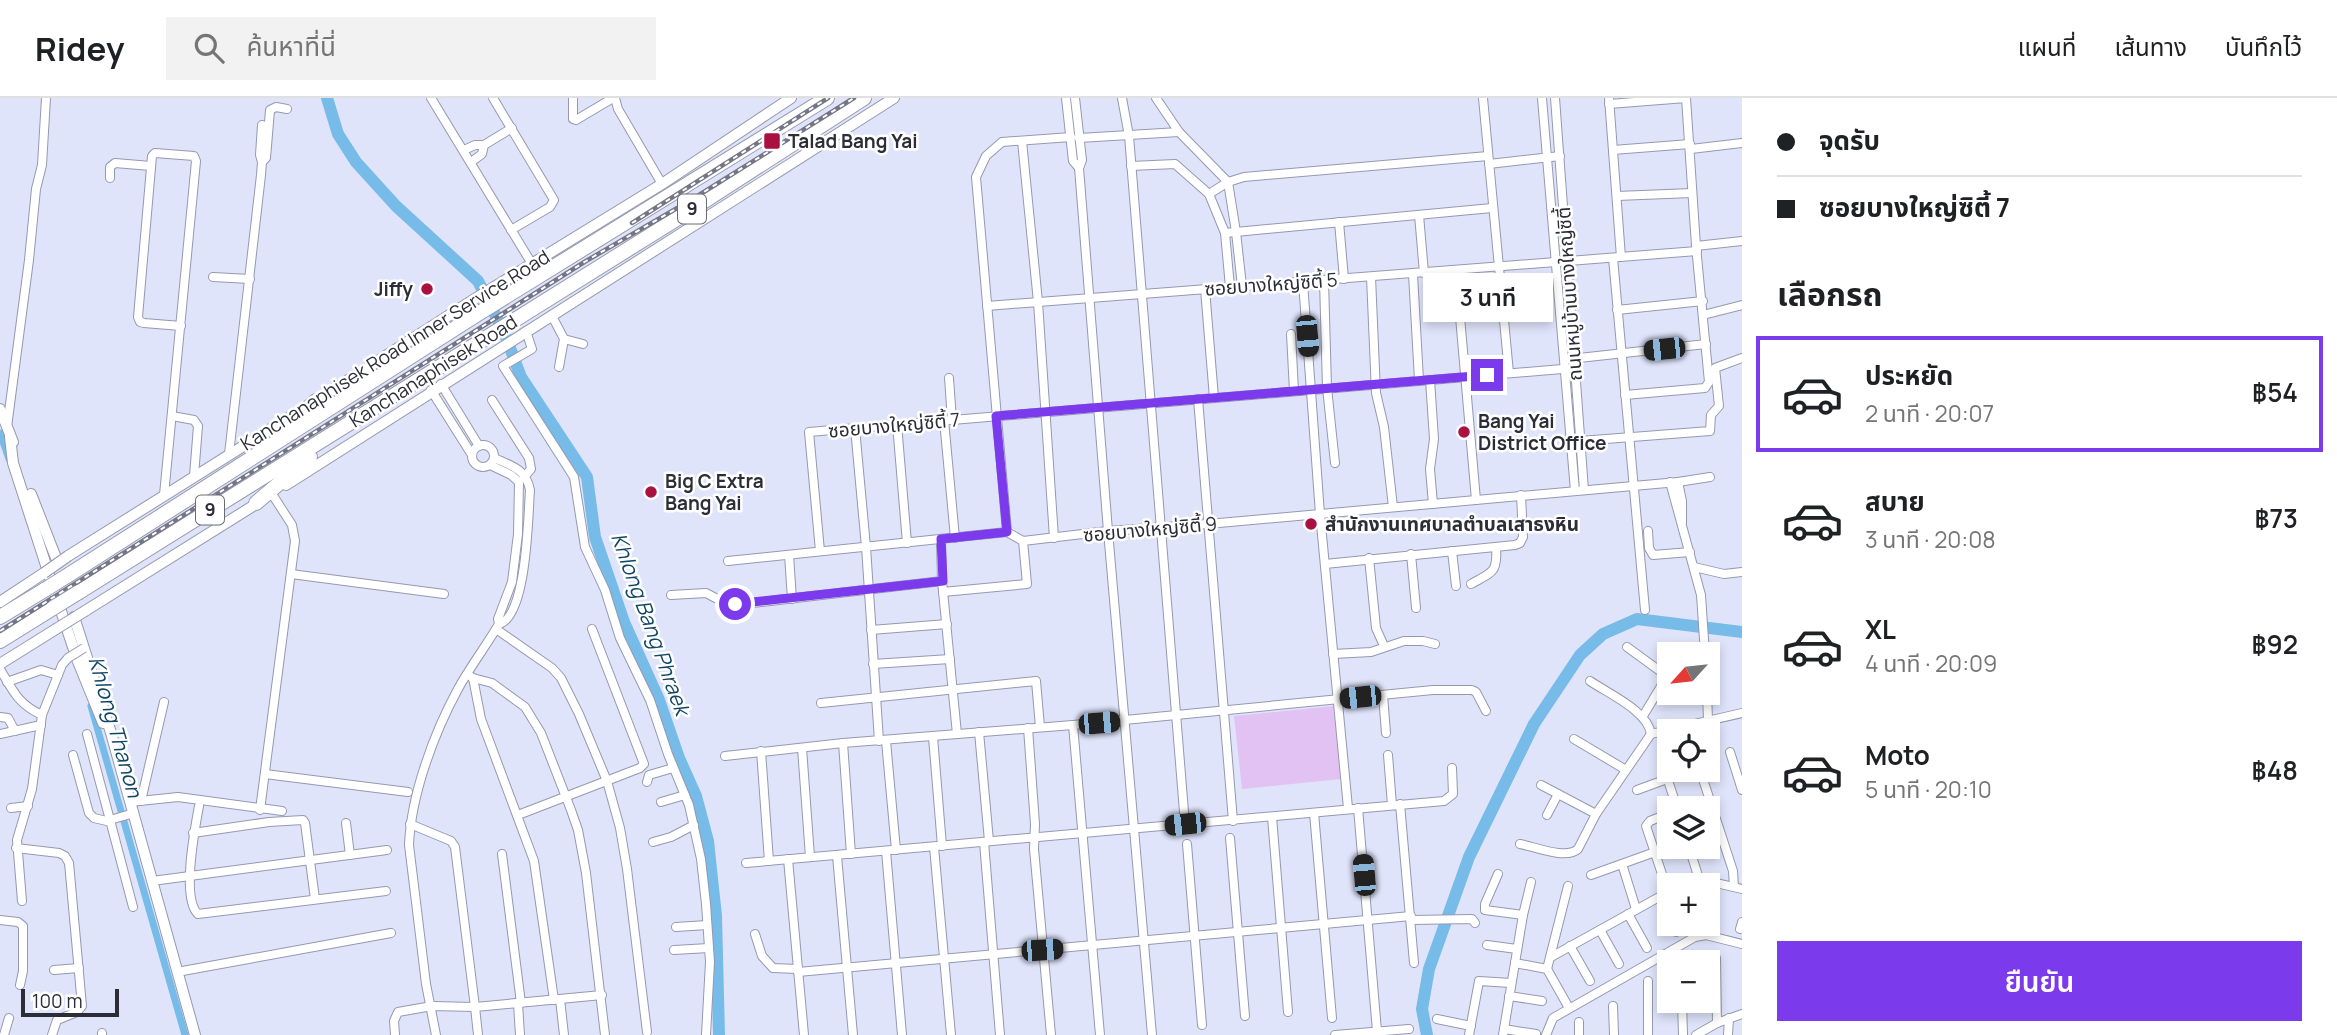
<!DOCTYPE html>
<html lang="th">
<meta charset="utf-8">
<style>
body{margin:0;font-family:Manrope,"Noto Sans Thai",sans-serif;background:#f2f2f2;color:#202124;height:100vh;display:flex;flex-direction:column;font-size:26px;white-space:nowrap}
*{box-sizing:border-box;margin:0}
p{font-size:23px;color:#757577}
.icon{flex:none;width:38px;height:38px;fill:none;stroke:currentColor;stroke-width:2;stroke-linecap:round;stroke-linejoin:round}
.map{position:relative;flex:1;overflow:hidden}
.drawer{display:flex;flex-direction:column;background:#fff;width:595px}
.drawer>*{flex:none}
.top-card{display:grid;align-content:center;height:154px;padding:0 35px;background:#fff}
.needle{width:46px;rotate:243deg}
.controls{position:absolute;left:1657px;top:544px;display:grid;gap:14px}
.controls a{display:grid;place-items:center;width:63px;height:63px;border-radius:0px;background:#fff;box-shadow:0 4px 10px #0003;font-size:35px}
.scale{position:absolute;left:21px;bottom:18px;width:98px;box-sizing:border-box;padding-left:7px;border:4px solid #2c2d36;border-top:0;font-size:19px;line-height:24px;white-space:nowrap;color:#2c2d36;-webkit-text-stroke:5px #fff;paint-order:stroke}
.end{position:absolute;width:32px;height:32px;margin:-16px;border:9px solid #7c3aed;background:#fff;box-shadow:0 0 0 4px #fff}
.from{border-radius:50%}
.bubble{position:absolute;height:49px;border-radius:0px;background:#fff;box-shadow:0 4px 10px #0003;font-size:23px;font-weight:600;line-height:49px;text-align:center}
.car{position:absolute;width:21px;height:42px;margin:-21px -10px;border-radius:9px;box-shadow:0 0 5px 2px #0007;background:linear-gradient(#222 24%,#8ab4d8 0 40%,#222 0 76%,#8ab4d8 0 86%,#222 0)}
.top-card b{display:flex;align-items:center;gap:24px;height:66px;font-size:26px}
.top-card b+b{border-top:2px solid #e0e0e0}
.top-card i{width:18px;height:18px;background:#202124}
ul{padding:0;list-style:none}
li{display:flex;align-items:center;gap:21px;height:116px;margin:0 14px 10px;padding:0 21px;border:4px solid transparent;border-radius:0px}
li div{flex:1}
li b{display:block;font-size:26px}
li em{font-style:normal;font-weight:600}
li.selected{border-color:#7c3aed}
li>.icon{width:63px;height:63px;stroke-width:1.5}
h2{padding:0 35px;font-size:32px;line-height:84px}
.primary-button{display:flex;gap:14px;margin-top:auto;padding:14px 35px}
.primary-button a{flex:1;height:80px;border-radius:0px;background:#7c3aed;color:#fff;font-size:28px;font-weight:600;line-height:80px;text-align:center}
header{display:flex;align-items:center;gap:42px;box-sizing:border-box;height:98px;padding:0 35px;background:#fff;border-bottom:2px solid #e0e0e0}
header strong{font-size:33px}
nav{display:flex;gap:38px;margin-inline-start:auto;font-size:24px}
.search{width:490px;height:63px;background:#f2f2f2;display:flex;align-items:center;gap:18px;box-sizing:border-box;padding:0 24px;border-radius:0px;color:#757577;font-size:26px}
main{display:flex;flex:1;min-height:0}
.map>svg:first-child{display:block}
.green{fill:#e2c2f2}
.lines{fill:none;stroke-linecap:round;stroke-linejoin:round}
.canal{stroke:#77bbe8;stroke-width:7}
.river{stroke:#77bbe8;stroke-width:12}
.street-casing{stroke:#9599ae;stroke-width:10}
.secondary-casing{stroke:#9599ae;stroke-width:12}
.highway-casing{stroke:#9599ae;stroke-width:16}
.street{stroke:#fff;stroke-width:8}
.secondary{stroke:#fff;stroke-width:10}
.highway{stroke:#fff;stroke-width:14}
.rail-casing{stroke:#747685;stroke-width:4.5}
.rail{stroke:#fff;stroke-width:2;stroke-dasharray:5;stroke-linecap:butt}
.street-bridge-casing{stroke:#9599ae;stroke-width:10;stroke-linecap:butt}
.secondary-bridge-casing{stroke:#9599ae;stroke-width:12;stroke-linecap:butt}
.highway-bridge-casing{stroke:#9599ae;stroke-width:16;stroke-linecap:butt}
.street-bridge{stroke:#fff;stroke-width:8}
.secondary-bridge{stroke:#fff;stroke-width:10}
.highway-bridge{stroke:#fff;stroke-width:14}
.route{stroke:#7c3aed;stroke-width:9}
.poi-dot{fill:#a81140;stroke:#fff;stroke-width:2.5}
.labels{text-anchor:middle;stroke-width:5;stroke-linejoin:round;paint-order:stroke}
.shield{fill:#fff;stroke:#6b6c72;stroke-width:2}
.shield-label{font-size:18px;font-weight:bold;fill:#2c2d36}
.poi-label{font-size:19px;font-weight:bold;fill:#2c2d36;stroke:#fff;text-anchor:start}
.street-label{font-size:19px;fill:#2c2d36;stroke:#fff}
.water-label{font-size:21px;font-style:italic;fill:#114765;stroke:#fff}
</style>
<header>
<strong>Ridey</strong>
<div class="search"><svg class="icon" aria-label="search" viewBox="0 0 24 24"><circle cx="10" cy="10" r="6"/><path d="M15 15l6 6"/></svg>ค้นหาที่นี่</div>
<nav><a>แผนที่</a><a>เส้นทาง</a><a>บันทึกไว้</a></nav>
</header>
<main>
<div class="map">
<svg width="1742" height="937" viewBox="0 0 1742 937">
<rect width="100%" height="100%" fill="#e0e4fb"/>
<polygon class="green" points="1334,608 1341,681 1242,691 1234,618"/>
<g class="lines">
<g class="canal">
<polyline points="0,335 9,361"/>
<polyline points="91,608 185,937"/>
</g>
<g class="river">
<polyline points="327,0 338,36 356,64 396,108 478,183 504,234 521,279 587,379 595,439 624,524 659,602 679,660 696,698 708,743 716,818 719,937"/>
<polyline points="1427,937 1422,911 1429,871 1469,759 1534,626 1580,557 1603,536 1637,521 1742,534"/>
</g>
<defs>
<g id="street">
<polyline points="431,0 532,166"/>
<polyline points="493,0 554,102 550,109 511,132"/>
<polyline points="573,0 573,21 576,22 613,0"/>
<polyline points="615,0 618,11 662,86"/>
<polyline points="1066,0 1073,63 1079,70"/>
<polyline points="1075,0 1082,62 1079,70 1108,433 1152,937"/>
<polyline points="1122,0 1129,38 1185,726"/>
<polyline points="1156,0 1179,34 1228,84 1236,134 1242,188"/>
<polyline points="1483,0 1509,275"/>
<polyline points="1542,0 1575,393"/>
<polyline points="1555,0 1584,392"/>
<polyline points="1609,0 1621,159"/>
<polyline points="1609,6 1686,0 1696,148 1709,284 1705,290 1625,297"/>
<polyline points="1079,40 1179,34"/>
<polyline points="1022,43 1038,204 1054,440"/>
<polyline points="1691,51 1742,45"/>
<polyline points="464,52 475,47 484,47 512,30"/>
<polyline points="1613,52 1690,46"/>
<polyline points="262,64 266,60 270,12 276,9 287,11"/>
<polyline points="471,64 482,56 484,47"/>
<polyline points="1489,66 1560,58"/>
<polyline points="1131,68 1175,66 1209,96 1225,135 1230,189"/>
<polyline points="110,80 110,69 115,65 151,68"/>
<polyline points="1209,96 1228,84 1244,79 1488,58"/>
<polyline points="1617,98 1692,95"/>
<polyline points="1419,117 1424,175"/>
<polyline points="1339,124 1344,181"/>
<polyline points="1225,135 1492,110"/>
<polyline points="1696,148 1742,143"/>
<polyline points="1613,160 1645,512"/>
<polyline points="1456,173 1476,402"/>
<polyline points="1413,176 1419,282"/>
<polyline points="213,179 250,181"/>
<polyline points="1371,179 1376,295 1384,329 1393,409"/>
<polyline points="1324,182 1327,290 1335,365"/>
<polyline points="1303,184 1320,416 1348,710"/>
<polyline points="1205,191 1214,300"/>
<polyline points="987,208 1697,153"/>
<polyline points="1617,212 1703,203"/>
<polyline points="1703,217 1742,207"/>
<polyline points="552,218 564,241 559,269"/>
<polyline points="526,233 532,251 503,268 574,379 585,449 605,492 620,540 650,602 668,656 689,707 701,761 706,806 710,864 706,937"/>
<polyline points="1291,236 1294,293"/>
<polyline points="564,241 583,246"/>
<polyline points="1570,261 1706,246"/>
<polyline points="949,280 952,322"/>
<polyline points="1430,282 1434,341 1430,371 1433,406"/>
<polyline points="441,286 479,348"/>
<polyline points="431,292 472,357"/>
<polyline points="1198,301 1233,723"/>
<polyline points="492,302 529,360 531,371 524,379"/>
<polyline points="172,318 194,322 198,328 194,378"/>
<polyline points="944,322 955,440"/>
<polyline points="897,326 907,445"/>
<polyline points="7,329 29,162 36,91 42,67 46,0"/>
<polyline points="855,330 866,449 879,643"/>
<polyline points="1580,343 1710,333 1711,317 1719,308 1715,270 1742,260"/>
<circle cx="483" cy="358" r="11"/>
<polyline points="229,356 261,77 262,64 260,57 262,27"/>
<path d="M494,360C512,368 526,371 530,392C528,418 527,519 499,526"/>
<polyline points="1670,384 1701,497 1705,556"/>
<polyline points="1678,384 1682,403 1682,424"/>
<polyline points="164,397 196,63 194,58 155,55 152,58 138,219 140,224 144,225 181,228"/>
<polyline points="1648,433 1649,450 1653,457 1690,454"/>
<polyline points="1007,434 976,79 986,58 1002,44 1071,39"/>
<polyline points="941,441 942,483 957,636"/>
<polyline points="820,453 809,334 1574,270"/>
<polyline points="1452,453 1456,488"/>
<polyline points="1411,456 1416,510"/>
<polyline points="789,457 792,501"/>
<polyline points="1369,460 1376,530 1384,548"/>
<polyline points="728,463 1007,434 1023,443 1108,433 1208,426 1678,384 1710,379"/>
<polyline points="1325,466 1515,447 1520,445 1523,439 1521,397"/>
<polyline points="1694,469 1724,476 1742,474"/>
<polyline points="291,476 444,496"/>
<path d="M1471,486C1492,474 1498,475 1496,449"/>
<polyline points="943,494 1027,486 1023,443"/>
<polyline points="671,497 706,495 727,506 735,507 942,483"/>
<polyline points="496,531 552,570 561,580 579,616 607,683 620,730 627,771 647,934"/>
<polyline points="871,532 947,526"/>
<polyline points="1627,549 1664,576 1663,585 1643,618"/>
<polyline points="1333,556 1371,554 1404,543 1423,543 1435,546"/>
<polyline points="873,566 950,561"/>
<path d="M0,571C13,593 18,606 42,617"/>
<polyline points="470,578 473,580 481,621 534,763 554,902"/>
<polyline points="473,580 492,585 525,609 541,635 571,712 578,732 586,775 605,937"/>
<path d="M1590,583C1609,596 1648,613 1651,636"/>
<polyline points="7,584 41,572 58,577"/>
<polyline points="1707,595 1708,622"/>
<polyline points="1383,597 1386,635"/>
<polyline points="821,605 1036,583 1040,629"/>
<polyline points="0,619 8,620 15,633"/>
<polyline points="1073,627 1100,937"/>
<polyline points="1028,630 1035,726 1034,751 1051,937"/>
<polyline points="979,634 989,743"/>
<polyline points="0,636 41,627"/>
<polyline points="87,636 110,722"/>
<polyline points="933,639 942,748"/>
<polyline points="1574,641 1626,672"/>
<polyline points="886,643 896,752"/>
<polyline points="843,645 851,756"/>
<polyline points="802,650 810,759"/>
<polyline points="761,653 769,763"/>
<polyline points="1730,654 1742,692"/>
<polyline points="73,657 89,715 94,720 111,724"/>
<polyline points="1388,657 1392,707"/>
<polyline points="725,658 843,645 1073,627 1433,592 1472,592 1476,594 1486,613"/>
<polyline points="1664,670 1677,710"/>
<polyline points="1700,672 1733,773 1734,789"/>
<polyline points="265,676 408,694"/>
<polyline points="647,684 649,677 673,670"/>
<polyline points="1541,687 1596,716"/>
<polyline points="1637,692 1667,681"/>
<polyline points="141,703 164,604"/>
<polyline points="130,704 178,699 282,713"/>
<polyline points="661,704 685,697"/>
<polyline points="1400,706 1414,865"/>
<path d="M199,708C195,730 181,800 198,816L386,793"/>
<polyline points="11,710 28,708"/>
<polyline points="1358,710 1377,933"/>
<polyline points="260,712 295,443 292,427 272,396"/>
<polyline points="1314,715 1332,920"/>
<polyline points="518,717 640,670 644,666 592,531"/>
<polyline points="1547,717 1558,696"/>
<polyline points="1272,719 1288,914"/>
<polyline points="346,725 350,757"/>
<polyline points="193,735 269,724 303,722 305,725 315,801"/>
<polyline points="1230,740 1245,918"/>
<polyline points="653,744 671,739 694,727"/>
<polyline points="984,744 1000,937"/>
<polyline points="1187,746 1202,927"/>
<path d="M1520,746C1536,749 1566,762 1578,751L1596,716L1651,636L1742,615"/>
<polyline points="934,749 951,937"/>
<polyline points="1689,749 1699,781"/>
<polyline points="16,750 59,755 65,758 69,765 82,908 77,914 57,922 52,937"/>
<polyline points="886,753 902,937"/>
<polyline points="502,756 521,905"/>
<polyline points="837,758 853,937"/>
<polyline points="788,761 804,937"/>
<polyline points="746,765 1444,703 1453,696 1452,670"/>
<polyline points="1622,766 1636,811"/>
<polyline points="1498,776 1485,806 1485,812 1523,817"/>
<polyline points="1591,777 1655,754"/>
<polyline points="152,783 387,752"/>
<polyline points="1680,788 1699,781 1742,791"/>
<polyline points="1668,794 1646,728 1650,723 1670,715"/>
<polyline points="1661,798 1670,818"/>
<polyline points="22,803 17,742 32,691 42,617 62,567 68,560"/>
<polyline points="133,809 110,722 134,715"/>
<polyline points="1708,813 1710,783"/>
<polyline points="1628,816 1647,850"/>
<polyline points="0,822 18,824 23,828 23,873 20,887"/>
<polyline points="1411,822 1472,821 1475,825"/>
<polyline points="1673,826 1676,834"/>
<polyline points="676,829 707,827"/>
<polyline points="1740,831 1742,824"/>
<polyline points="1600,832 1619,866"/>
<polyline points="755,836 762,858 773,870 798,871"/>
<polyline points="1487,847 1517,851"/>
<polyline points="1570,848 1590,883"/>
<polyline points="674,852 709,850"/>
<polyline points="1551,859 1670,793"/>
<polyline points="1716,860 1717,925"/>
<polyline points="1515,865 1547,871 1569,910"/>
<polyline points="1547,871 1568,788"/>
<polyline points="54,872 79,870"/>
<polyline points="177,874 391,835"/>
<polyline points="798,874 1411,818"/>
<polyline points="1509,898 1542,903"/>
<polyline points="560,901 564,937"/>
<polyline points="1682,903 1683,937"/>
<polyline points="518,906 520,937"/>
<polyline points="1613,908 1614,937"/>
<polyline points="1437,921 1471,928"/>
<polyline points="1504,931 1536,936"/>
<polyline points="4,937 9,920"/>
<polyline points="102,937 102,935"/>
<polyline points="395,937 394,923 398,914 432,908 475,909 455,749 451,743 410,726"/>
<path d="M436,937L426,886L409,747C411,697 434,635 458,591C470,569 486,548 499,526L498,521L512,484L518,436L519,384L511,377L490,367"/>
<polyline points="478,937 475,909 602,897"/>
<polyline points="1335,937 1409,931"/>
<polyline points="1469,937 1479,883 1511,885"/>
<polyline points="1503,937 1523,817 1531,784"/>
<polyline points="1546,937 1553,920 1695,839 1706,837 1742,846"/>
<polyline points="1579,937 1579,924"/>
<polyline points="1648,937 1648,883"/>
<polyline points="1696,937 1717,925 1742,916"/>
<polyline points="1728,937 1729,920"/>
</g>
<g id="secondary">
<polyline points="309,307 473,202 662,86 791,0"/>
<polyline points="0,311 13,344"/>
<polyline points="10,339 13,365 54,492 77,561 103,625"/>
<polyline points="286,387 894,0"/>
<polyline points="31,396 58,465"/>
<polyline points="68,458 293,317"/>
<polyline points="0,504 44,475"/>
<polyline points="85,513 261,403"/>
<polyline points="74,519 111,635 195,937"/>
<polyline points="0,566 56,531"/>
</g>
<g id="highway">
<polyline points="278,337 316,303"/>
<polyline points="256,405 310,359"/>
<polyline points="70,476 476,217 827,0"/>
<polyline points="79,494 678,120 864,0"/>
<polyline points="0,519 46,491"/>
<polyline points="0,543 53,510"/>
</g>
</defs>
<use href="#street" class="street-casing"/>
<use href="#secondary" class="secondary-casing"/>
<use href="#highway" class="highway-casing"/>
<use href="#street" class="street"/>
<use href="#secondary" class="secondary"/>
<use href="#highway" class="highway"/>
<defs>
<g id="rail">
<polyline points="632,125 828,0"/>
<polyline points="0,533 586,163 691,102 854,0"/>
</g>
</defs>
<use href="#rail" class="rail-casing"/>
<use href="#rail" class="rail"/>
<defs>
<polyline id="street-bridge" points="68,560 84,550"/>
<g id="secondary-bridge">
<polyline points="44,475 68,458"/>
<polyline points="56,531 85,513"/>
</g>
<g id="highway-bridge">
<polyline points="46,491 70,476"/>
<polyline points="53,510 79,494"/>
</g>
</defs>
<use href="#street-bridge" class="street-bridge-casing"/>
<use href="#secondary-bridge" class="secondary-bridge-casing"/>
<use href="#highway-bridge" class="highway-bridge-casing"/>
<use href="#street-bridge" class="street-bridge"/>
<use href="#secondary-bridge" class="secondary-bridge"/>
<use href="#highway-bridge" class="highway-bridge"/>
</g>
<g class="lines">
<polyline class="route" points="735,506 943,483 941,441 1007,434 996,318 1487,277"/>
</g>
<g class="poi-dot">
<rect x="763" y="34" width="18" height="18" rx="3.5"/>
<circle cx="427" cy="191" r="7"/>
<circle cx="1464" cy="334" r="7"/>
<circle cx="651" cy="394" r="7"/>
<circle cx="1311" cy="426" r="7"/>
</g>
<g class="labels">
<g class="shield">
<rect x="678" y="96.5" width="28" height="29" rx="5"/>
<rect x="196" y="397.5" width="28" height="29" rx="5"/>
</g>
<g class="shield-label">
<text x="692" y="117">9</text>
<text x="210" y="418">9</text>
</g>
<g class="poi-label">
<text x="788" y="50">Talad Bang Yai</text>
<text x="413" y="198" text-anchor="end">Jiffy</text>
<text x="1478" y="330">Bang Yai<tspan x="1478" dy="22">District Office</tspan></text>
<text x="665" y="390">Big C Extra<tspan x="665" dy="22">Bang Yai</tspan></text>
<text x="1325" y="433">สำนักงานเทศบาลตำบลเสาธงหิน</text>
</g>
<g class="street-label">
<text transform="translate(1271 186) rotate(-4)" y="7">ซอยบางใหญ่ซิตี้ 5</text>
<text transform="translate(1569 196) rotate(-94)" y="7">ถนนหมู่บ้านบางใหญ่ซิตี้</text>
<text transform="translate(395 252) rotate(-32)" y="7">Kanchanaphisek Road Inner Service Road</text>
<text transform="translate(433 273) rotate(-32)" y="7">Kanchanaphisek Road</text>
<text transform="translate(894 327) rotate(-5)" y="7">ซอยบางใหญ่ซิตี้ 7</text>
<text transform="translate(1150 431) rotate(-5)" y="7">ซอยบางใหญ่ซิตี้ 9</text>
</g>
<g class="water-label">
<text transform="translate(650 526) rotate(70)" y="7">Khlong Bang Phraek</text>
<text transform="translate(115 629) rotate(74)" y="7">Khlong Thanon</text>
</g>
</g>
</svg>
<div class="controls">
<a><svg class="needle" viewBox="-14 -14 28 28"><path d="M0-13l5 13h-10z" fill="#e53935"/><path d="M0 13l5-13h-10z" fill="#757577"/></svg></a>
<a><svg class="icon" aria-label="locate" viewBox="0 0 24 24"><circle cx="12" cy="12" r="6"/><path d="M12 2v4M12 18v4M2 12h4M18 12h4"/></svg></a>
<a><svg class="icon" aria-label="layers" viewBox="0 0 24 24"><path d="M12 4l9 5-9 5-9-5zM3 14l9 5 9-5"/></svg></a>
<a>+</a>
<a>−</a>
</div>
<div class="scale">100 m</div>
<i class="end from" style="left:735px;top:506px"></i>
<i class="end" style="left:1487px;top:277px"></i>
<div class="bubble" style="left:1423px;top:175px;width:130px">3 นาที</div>
<i class="car" style="left:1307px;top:238px;rotate:175deg"></i>
<i class="car" style="left:1664px;top:251px;rotate:264deg"></i>
<i class="car" style="left:1360px;top:599px;rotate:264deg"></i>
<i class="car" style="left:1099px;top:625px;rotate:85deg"></i>
<i class="car" style="left:1185px;top:726px;rotate:264deg"></i>
<i class="car" style="left:1364px;top:777px;rotate:355deg"></i>
<i class="car" style="left:1042px;top:852px;rotate:86deg"></i>
</div>
<section class="drawer">
<div class="top-card">
<b><i class="from"></i>จุดรับ</b>
<b><i></i>ซอยบางใหญ่ซิตี้ 7</b>
</div>
<h2>เลือกรถ</h2>
<ul>
<li class="selected"><svg class="icon" aria-label="car" viewBox="0 0 24 24"><path d="M5 17H2v-5l4-1 3-4h7l3 4 3 1v5h-3M9 17h6M6 11h13"/><circle cx="7" cy="17" r="2"/><circle cx="17" cy="17" r="2"/></svg><div><b>ประหยัด</b><p>2 นาที · 20:07</p></div><em>฿54</em></li>
<li><svg class="icon" aria-label="car" viewBox="0 0 24 24"><path d="M5 17H2v-5l4-1 3-4h7l3 4 3 1v5h-3M9 17h6M6 11h13"/><circle cx="7" cy="17" r="2"/><circle cx="17" cy="17" r="2"/></svg><div><b>สบาย</b><p>3 นาที · 20:08</p></div><em>฿73</em></li>
<li><svg class="icon" aria-label="car" viewBox="0 0 24 24"><path d="M5 17H2v-5l4-1 3-4h7l3 4 3 1v5h-3M9 17h6M6 11h13"/><circle cx="7" cy="17" r="2"/><circle cx="17" cy="17" r="2"/></svg><div><b>XL</b><p>4 นาที · 20:09</p></div><em>฿92</em></li>
<li><svg class="icon" aria-label="car" viewBox="0 0 24 24"><path d="M5 17H2v-5l4-1 3-4h7l3 4 3 1v5h-3M9 17h6M6 11h13"/><circle cx="7" cy="17" r="2"/><circle cx="17" cy="17" r="2"/></svg><div><b>Moto</b><p>5 นาที · 20:10</p></div><em>฿48</em></li>
</ul>
<div class="primary-button"><a>ยืนยัน</a></div>
</section>
</main>
